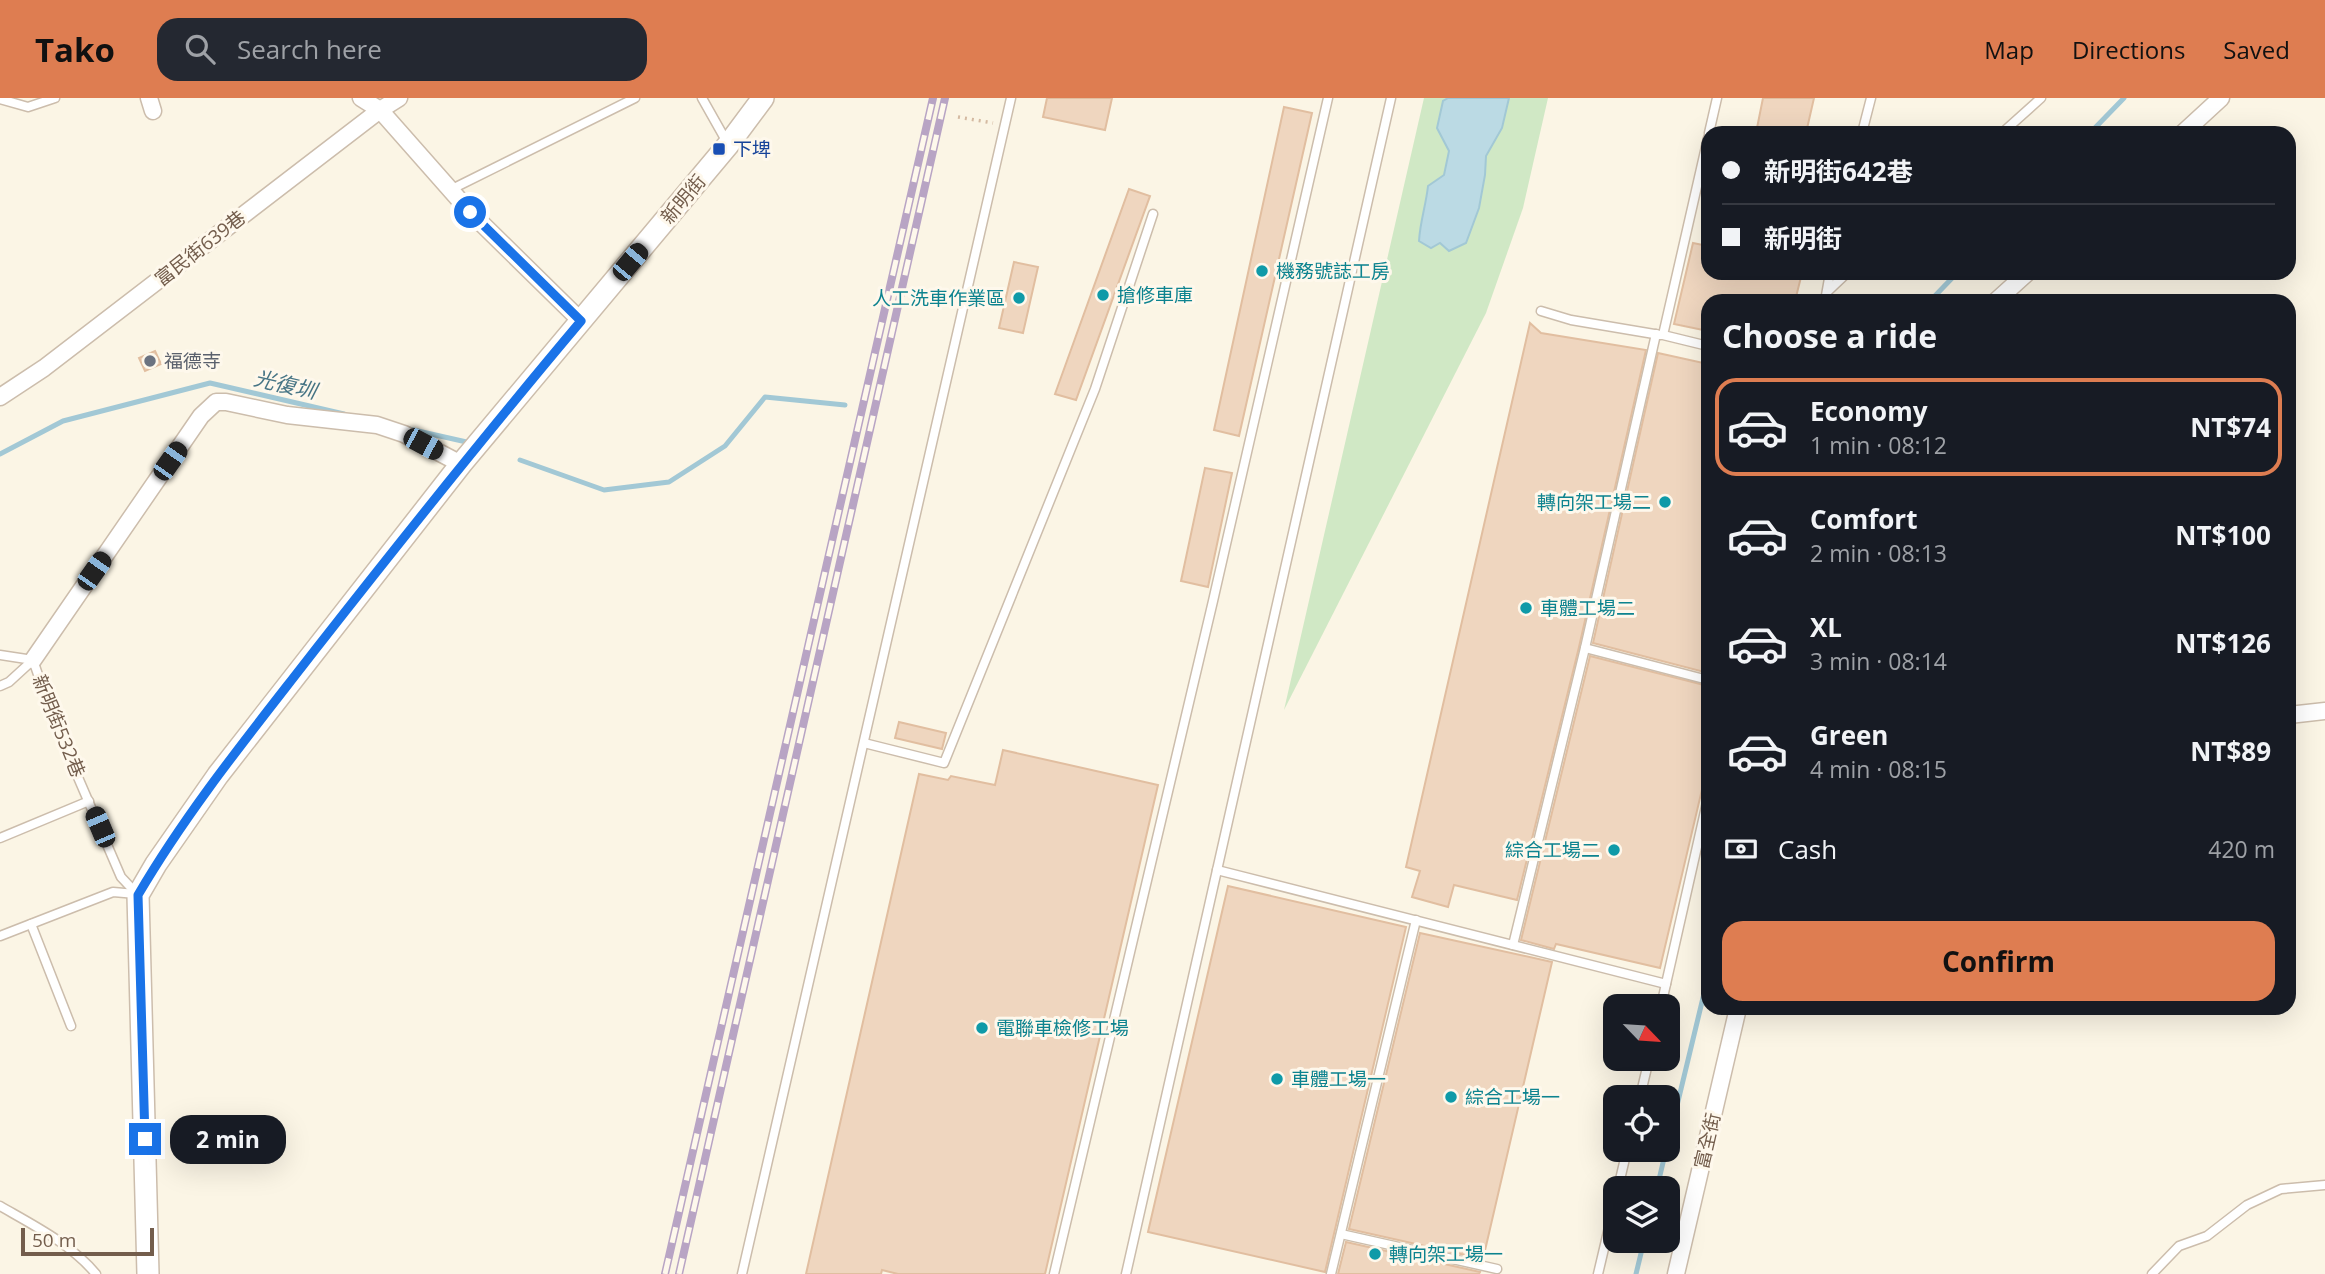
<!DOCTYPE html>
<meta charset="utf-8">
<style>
body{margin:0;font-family:"Open Sans","Noto Sans TC",sans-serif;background:#242831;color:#f1f3f6;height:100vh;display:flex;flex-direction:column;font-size:26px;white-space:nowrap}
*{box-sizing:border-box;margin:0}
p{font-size:23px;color:#9ea1a6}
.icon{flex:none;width:38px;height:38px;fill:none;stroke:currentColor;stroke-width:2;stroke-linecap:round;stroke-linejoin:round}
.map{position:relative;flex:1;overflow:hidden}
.panel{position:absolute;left:1701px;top:196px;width:595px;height:721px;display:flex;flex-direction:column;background:#171b24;border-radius:21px;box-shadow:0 7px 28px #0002}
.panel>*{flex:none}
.hud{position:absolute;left:1701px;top:28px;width:595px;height:154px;border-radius:21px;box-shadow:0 7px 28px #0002;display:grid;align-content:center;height:154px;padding:0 21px;background:#171b24}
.needle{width:46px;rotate:115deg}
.buttons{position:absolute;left:1603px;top:896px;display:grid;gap:14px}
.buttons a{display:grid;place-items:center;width:77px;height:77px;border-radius:14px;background:#171b24;box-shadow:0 7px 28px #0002;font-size:35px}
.scale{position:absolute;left:21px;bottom:18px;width:133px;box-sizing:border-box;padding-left:7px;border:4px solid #735d4c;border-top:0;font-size:19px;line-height:24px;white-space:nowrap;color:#735d4c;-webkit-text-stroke:5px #fef8ec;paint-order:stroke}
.end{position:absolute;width:32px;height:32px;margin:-16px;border:9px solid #1a73e8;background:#fff;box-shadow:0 0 0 4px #fff}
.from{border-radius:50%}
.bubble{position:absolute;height:49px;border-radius:21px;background:#171b24;box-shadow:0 7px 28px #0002;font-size:23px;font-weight:700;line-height:49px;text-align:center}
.car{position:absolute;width:21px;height:42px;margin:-21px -10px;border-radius:9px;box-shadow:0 0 5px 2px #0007;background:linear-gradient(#222 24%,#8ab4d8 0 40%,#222 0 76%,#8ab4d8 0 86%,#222 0)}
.hud b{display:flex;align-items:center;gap:24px;height:66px;font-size:26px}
.hud b+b{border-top:2px solid #363941}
.hud i{width:18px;height:18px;background:#f1f3f6}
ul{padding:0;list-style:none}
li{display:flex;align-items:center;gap:21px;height:98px;margin:0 14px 10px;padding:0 7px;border:4px solid transparent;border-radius:21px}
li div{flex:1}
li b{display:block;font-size:26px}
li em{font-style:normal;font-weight:700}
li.on{border-color:#de7d51}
li>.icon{width:63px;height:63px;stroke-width:1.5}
h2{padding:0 21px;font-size:32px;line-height:84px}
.pay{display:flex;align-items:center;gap:18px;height:77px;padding:0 21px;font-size:26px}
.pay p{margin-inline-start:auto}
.primary-button{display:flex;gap:14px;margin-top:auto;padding:14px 21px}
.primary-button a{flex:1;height:80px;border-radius:21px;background:#de7d51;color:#111;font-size:28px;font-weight:700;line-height:80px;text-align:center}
header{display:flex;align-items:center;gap:42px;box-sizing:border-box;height:98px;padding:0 35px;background:#de7d51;color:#111}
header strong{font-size:33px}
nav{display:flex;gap:38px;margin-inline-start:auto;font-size:24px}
.search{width:490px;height:63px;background:#242831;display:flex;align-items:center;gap:18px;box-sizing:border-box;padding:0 24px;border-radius:21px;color:#9ea1a6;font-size:26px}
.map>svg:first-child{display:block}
.green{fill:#d0e8c5}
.water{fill:#bbdae4;stroke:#a2c8d5;stroke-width:2}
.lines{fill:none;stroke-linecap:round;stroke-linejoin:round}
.stream{stroke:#a2c8d5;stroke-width:5}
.building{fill:#efd6bf;stroke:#e1bea0;stroke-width:2}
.service-casing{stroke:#ccbdac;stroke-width:11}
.minor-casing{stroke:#ccbdac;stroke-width:19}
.tertiary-casing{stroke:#ccbdac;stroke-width:24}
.path{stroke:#d4baa2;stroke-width:3.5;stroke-dasharray:2 5;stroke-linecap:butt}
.service{stroke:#fff;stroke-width:8}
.minor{stroke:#fff;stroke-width:16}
.tertiary{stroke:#fff;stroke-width:21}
.rail-casing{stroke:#b8a4c4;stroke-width:8}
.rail{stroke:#fef8ec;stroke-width:5;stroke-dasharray:16;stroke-linecap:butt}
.route{stroke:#1a73e8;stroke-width:9}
.transit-dot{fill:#1a4fb4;stroke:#fef8ec;stroke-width:2.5}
.culture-dot{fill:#0f9aa8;stroke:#fef8ec;stroke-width:2.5}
.worship-dot{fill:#6b7280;stroke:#fef8ec;stroke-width:2.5}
.labels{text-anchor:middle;stroke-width:6;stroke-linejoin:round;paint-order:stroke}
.transit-label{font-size:19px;fill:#164399;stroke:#fef8ec;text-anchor:start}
.street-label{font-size:19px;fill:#735d4c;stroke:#fef8ec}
.culture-label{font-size:19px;fill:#0d838f;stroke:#fef8ec;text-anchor:start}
.worship-label{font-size:19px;fill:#5b616d;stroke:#fef8ec;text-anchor:start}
.water-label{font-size:21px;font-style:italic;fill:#477585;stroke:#fef8ec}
</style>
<header>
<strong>Tako</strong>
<div class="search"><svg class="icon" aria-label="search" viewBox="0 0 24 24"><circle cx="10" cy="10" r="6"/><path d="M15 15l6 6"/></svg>Search here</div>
<nav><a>Map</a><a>Directions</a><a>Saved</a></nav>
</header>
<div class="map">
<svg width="2325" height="1176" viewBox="0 0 2325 1176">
<rect width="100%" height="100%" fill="#fbf5e5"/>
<polygon class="green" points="1424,0 1548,0 1523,110 1486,215 1284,612"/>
<path class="water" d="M1448,0H1509L1502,30L1486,58L1485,77L1479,110L1466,145L1449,153L1440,145L1431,150L1419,143C1420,124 1426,107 1428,88L1444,77L1449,53L1437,30L1443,3Z"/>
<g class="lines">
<g class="stream">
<polyline points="2090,35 2124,0"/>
<polyline points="1930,203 1957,175"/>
<polyline points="409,331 471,345"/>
<polyline points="0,356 63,323 210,285 344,316"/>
<polyline points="520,362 604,392 669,384 725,348 765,299 845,307"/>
<polyline points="1668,1045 1708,879"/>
<polyline points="1657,1090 1666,1052"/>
<polyline points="1636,1176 1644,1143"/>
</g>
</g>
<g class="building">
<polygon points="1047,0 1112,0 1105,32 1043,19"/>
<polygon points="1763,0 1814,0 1806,35 1756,35"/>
<polygon points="1284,9 1312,15 1239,338 1214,332"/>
<polygon points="1129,91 1150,98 1076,302 1055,296"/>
<polygon points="1693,145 1708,148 1708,175 1802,175 1795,203 1708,203 1708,233 1674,226"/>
<polygon points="1014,164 1038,169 1023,235 999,230"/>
<polygon points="1530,225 1541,235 1646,252 1579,549 1517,802 1454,787 1448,809 1412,799 1420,773 1406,769"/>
<polygon points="155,253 161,266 145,273 139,260"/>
<polygon points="1658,255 1708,266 1708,575 1593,545"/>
<polygon points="1205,370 1232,375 1208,489 1181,483"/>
<polygon points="1590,558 1708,588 1708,666 1660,870 1556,846 1554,851 1521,842"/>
<polygon points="899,624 946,635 942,651 895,640"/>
<polygon points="1003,652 1158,687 1045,1176 898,1176 882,1172 881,1176 806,1176 919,676 948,682 951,678 995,687"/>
<polygon points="1228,788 1406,829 1325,1174 1148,1134"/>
<polygon points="1420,835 1552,864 1483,1161 1349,1131"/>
<polygon points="1346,1144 1480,1174 1479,1176 1338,1176"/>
</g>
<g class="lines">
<defs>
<g id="service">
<polyline points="702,0 728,46"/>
<polyline points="0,1 28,9 55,0"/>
<polyline points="1709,35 1717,0"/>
<polyline points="1862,35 1871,0"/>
<polyline points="2002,35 2041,0"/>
<polyline points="1708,40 1663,237 1708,248"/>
<polyline points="450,92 635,0"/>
<polyline points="1828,193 1847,175"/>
<polyline points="1825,203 1830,175"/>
<polyline points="1541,213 1571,222 1660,237"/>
<polyline points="1585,550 1708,582"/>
<polyline points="0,557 33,562"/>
<polyline points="33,562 55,626 121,779 138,797"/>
<polyline points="0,588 9,584 33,562"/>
<polyline points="864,645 944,665 1095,291 1153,116"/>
<polyline points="0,740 89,703"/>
<polyline points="1217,772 1666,886"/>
<polyline points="31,826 71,928"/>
<polyline points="0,838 113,794 136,796"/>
<polyline points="1513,847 1585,550 1656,236"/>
<polyline points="1661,908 1708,700"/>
<polyline points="1640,999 1649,961"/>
<polyline points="1618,1090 1627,1052"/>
<path d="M0,1108C33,1127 71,1146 96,1176"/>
<polyline points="1341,1136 1497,1171"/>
<polyline points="742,1176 1011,0"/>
<polyline points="1054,1176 1213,503 1328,0"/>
<polyline points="1126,1176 1391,0"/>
<polyline points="1331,1176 1416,822"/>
<polyline points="1598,1176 1615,1104"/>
<polyline points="2152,1176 2179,1148 2207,1138 2247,1107 2281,1091 2325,1087"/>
</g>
<g id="minor">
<polyline points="149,0 153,13"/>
<polyline points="361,0 380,12 470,114 581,223"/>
<polyline points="2183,35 2221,0"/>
<polyline points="1996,203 2027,175"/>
<polyline points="0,299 44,270 380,12 399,0"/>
<polyline points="33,562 201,318 216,304 226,304 287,317 377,327 404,336 461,366"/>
<polyline points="2289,617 2325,613"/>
<polyline points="1676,1176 1738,910"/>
</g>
<polyline id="tertiary" points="148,1176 138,797 156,766 218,677 461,366 728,47 763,0"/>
</defs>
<use href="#service" class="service-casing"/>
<use href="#minor" class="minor-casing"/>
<use href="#tertiary" class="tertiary-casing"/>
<polyline class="path" points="958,19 993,25"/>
<use href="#service" class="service"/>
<use href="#minor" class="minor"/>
<use href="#tertiary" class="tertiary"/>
<defs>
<g id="rail">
<polyline points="665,1176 933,0"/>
<polyline points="679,1176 945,0"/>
</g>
</defs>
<use href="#rail" class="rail-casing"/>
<use href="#rail" class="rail"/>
</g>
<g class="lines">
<path class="route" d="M145,1041L138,797C189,710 253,632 315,552C402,441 490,331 581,223L470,114"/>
</g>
<rect class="transit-dot" x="712" y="44" width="14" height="14" rx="3.5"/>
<g class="culture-dot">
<circle cx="1262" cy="173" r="7"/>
<circle cx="1103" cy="197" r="7"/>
<circle cx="1019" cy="200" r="7"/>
<circle cx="1665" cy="404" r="7"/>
<circle cx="1526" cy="510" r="7"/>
<circle cx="1614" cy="752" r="7"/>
<circle cx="982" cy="930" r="7"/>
<circle cx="1277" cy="981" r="7"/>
<circle cx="1451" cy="999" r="7"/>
<circle cx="1375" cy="1156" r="7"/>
</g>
<circle class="worship-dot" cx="150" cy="263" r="7"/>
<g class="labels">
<g class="transit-label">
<text x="733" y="58">下埤</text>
</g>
<g class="street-label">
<text transform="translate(683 101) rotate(-50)" y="7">新明街</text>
<text transform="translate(200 150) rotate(-38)" y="7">富民街639巷</text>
<text transform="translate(59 628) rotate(68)" y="7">新明街532巷</text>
<text transform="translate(1707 1043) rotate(-77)" y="7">富全街</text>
</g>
<g class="culture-label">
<text x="1276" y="180">機務號誌工房</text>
<text x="1117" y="204">搶修車庫</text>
<text x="1005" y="207" text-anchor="end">人工洗車作業區</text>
<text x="1651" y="411" text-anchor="end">轉向架工場二</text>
<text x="1540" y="517">車體工場二</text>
<text x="1600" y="759" text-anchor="end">綜合工場二</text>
<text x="996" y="937">電聯車檢修工場</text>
<text x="1291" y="988">車體工場一</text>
<text x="1465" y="1006">綜合工場一</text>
<text x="1389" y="1163">轉向架工場一</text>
</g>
<g class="worship-label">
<text x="164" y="270">福德寺</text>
</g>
<g class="water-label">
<text transform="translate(285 287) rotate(13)" y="7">光復圳</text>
</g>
</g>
</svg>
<div class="buttons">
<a><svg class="needle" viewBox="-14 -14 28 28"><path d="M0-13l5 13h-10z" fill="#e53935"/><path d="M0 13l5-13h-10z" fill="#9ea1a6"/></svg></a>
<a><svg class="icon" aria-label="locate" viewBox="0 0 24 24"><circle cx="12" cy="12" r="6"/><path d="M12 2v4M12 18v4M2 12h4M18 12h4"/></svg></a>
<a><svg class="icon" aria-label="layers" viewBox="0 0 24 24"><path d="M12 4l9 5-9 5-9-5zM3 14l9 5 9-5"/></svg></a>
</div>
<div class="scale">50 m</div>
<i class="end from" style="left:470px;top:114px"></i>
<i class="end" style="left:145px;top:1041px"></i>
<div class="bubble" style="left:170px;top:1017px;width:116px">2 min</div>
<i class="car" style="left:630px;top:164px;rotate:40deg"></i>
<i class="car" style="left:423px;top:346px;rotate:118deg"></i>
<i class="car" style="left:170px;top:363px;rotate:35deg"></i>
<i class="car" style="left:94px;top:473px;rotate:35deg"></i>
<i class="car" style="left:100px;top:729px;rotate:337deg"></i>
<div class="hud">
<b><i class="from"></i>新明街642巷</b>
<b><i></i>新明街</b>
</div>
<section class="panel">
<h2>Choose a ride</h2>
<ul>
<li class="on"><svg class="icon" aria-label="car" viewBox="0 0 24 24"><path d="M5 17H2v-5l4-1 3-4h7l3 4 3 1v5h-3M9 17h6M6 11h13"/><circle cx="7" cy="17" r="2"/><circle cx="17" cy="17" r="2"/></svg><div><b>Economy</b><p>1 min · 08:12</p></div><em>NT$74</em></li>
<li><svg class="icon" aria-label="car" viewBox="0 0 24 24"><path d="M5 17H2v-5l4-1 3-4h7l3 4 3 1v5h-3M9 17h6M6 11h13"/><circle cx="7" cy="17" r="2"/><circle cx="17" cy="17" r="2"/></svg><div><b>Comfort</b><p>2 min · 08:13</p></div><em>NT$100</em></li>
<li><svg class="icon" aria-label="car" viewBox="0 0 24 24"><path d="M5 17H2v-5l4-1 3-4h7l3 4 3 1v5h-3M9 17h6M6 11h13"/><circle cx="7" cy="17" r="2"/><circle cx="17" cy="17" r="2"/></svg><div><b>XL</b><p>3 min · 08:14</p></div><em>NT$126</em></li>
<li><svg class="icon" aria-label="car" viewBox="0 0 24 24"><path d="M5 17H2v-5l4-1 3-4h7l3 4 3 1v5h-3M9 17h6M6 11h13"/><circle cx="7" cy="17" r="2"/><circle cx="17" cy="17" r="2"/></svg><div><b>Green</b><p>4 min · 08:15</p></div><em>NT$89</em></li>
</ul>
<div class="pay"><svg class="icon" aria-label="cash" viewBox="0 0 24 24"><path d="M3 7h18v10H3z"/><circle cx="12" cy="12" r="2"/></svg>Cash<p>420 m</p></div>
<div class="primary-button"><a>Confirm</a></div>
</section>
</div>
